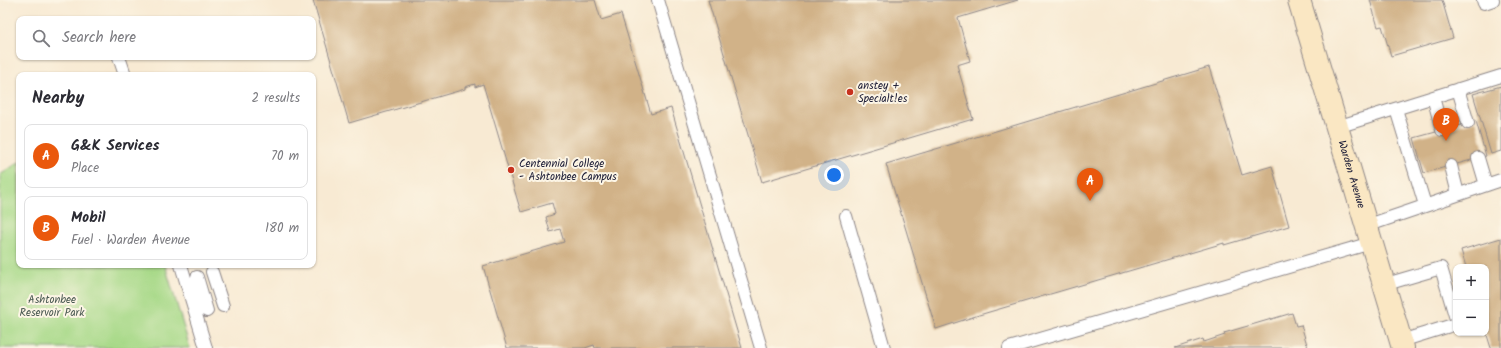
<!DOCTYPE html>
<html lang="en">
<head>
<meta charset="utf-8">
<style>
  :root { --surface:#fff; --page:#f2f2f3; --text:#2b2b33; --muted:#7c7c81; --line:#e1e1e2; --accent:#ea580c }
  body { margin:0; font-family:Kalam,sans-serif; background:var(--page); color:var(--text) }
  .controls { position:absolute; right:12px; bottom:12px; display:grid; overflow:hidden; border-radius:8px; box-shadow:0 1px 3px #0004 }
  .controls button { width:36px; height:36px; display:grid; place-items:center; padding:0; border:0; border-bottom:1px solid var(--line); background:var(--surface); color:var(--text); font:20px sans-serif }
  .you { position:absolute; left:834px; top:175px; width:14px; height:14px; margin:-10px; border:3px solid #fff; border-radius:50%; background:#1a73e8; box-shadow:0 0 0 6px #1a73e833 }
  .badge { display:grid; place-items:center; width:26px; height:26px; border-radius:50%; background:var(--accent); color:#fff; font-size:13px; font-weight:700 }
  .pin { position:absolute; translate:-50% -33px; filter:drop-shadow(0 1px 2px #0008) }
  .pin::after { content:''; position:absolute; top:21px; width:14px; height:12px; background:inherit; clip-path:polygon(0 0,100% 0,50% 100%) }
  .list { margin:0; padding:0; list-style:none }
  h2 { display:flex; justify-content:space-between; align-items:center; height:52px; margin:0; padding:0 16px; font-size:17px }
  h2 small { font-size:13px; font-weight:400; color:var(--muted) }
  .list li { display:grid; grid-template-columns:26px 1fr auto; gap:12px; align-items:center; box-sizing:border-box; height:64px; margin:0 8px 8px; padding:0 8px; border:1px solid var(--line); border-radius:8px }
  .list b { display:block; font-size:15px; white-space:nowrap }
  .list p { margin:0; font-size:13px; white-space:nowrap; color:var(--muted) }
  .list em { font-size:13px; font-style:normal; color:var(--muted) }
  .icon { flex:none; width:22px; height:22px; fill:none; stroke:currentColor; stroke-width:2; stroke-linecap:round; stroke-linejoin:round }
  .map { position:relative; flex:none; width:1501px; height:348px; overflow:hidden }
  .search { position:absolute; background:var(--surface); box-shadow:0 1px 3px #0004; left:16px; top:16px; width:300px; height:44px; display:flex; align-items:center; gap:10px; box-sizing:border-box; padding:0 14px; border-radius:8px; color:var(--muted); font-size:15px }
  .panel { position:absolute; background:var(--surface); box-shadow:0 1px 3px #0004; left:16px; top:72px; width:300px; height:196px; border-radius:8px }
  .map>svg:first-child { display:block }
  .green { fill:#a7d988; stroke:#647e62 }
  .building { fill:#d1b288 }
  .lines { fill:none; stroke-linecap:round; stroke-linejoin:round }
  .service-casing { stroke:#8d8687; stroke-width:14 }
  .secondary-casing { stroke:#8d8687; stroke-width:24 }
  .service { stroke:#fff; stroke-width:12 }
  .secondary { stroke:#fae7c3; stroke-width:22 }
  .poi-dot { fill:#c8321e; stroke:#fcf5e5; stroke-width:1.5 }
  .labels { text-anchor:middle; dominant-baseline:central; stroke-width:4; stroke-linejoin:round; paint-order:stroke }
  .poi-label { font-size:11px; fill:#22223b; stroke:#fcf5e5; text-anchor:start }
  .street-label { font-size:11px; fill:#22223b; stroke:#fcf5e5 }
  .park-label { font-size:11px; fill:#4a5952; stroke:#fcf5e5 }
</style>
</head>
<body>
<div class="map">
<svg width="1501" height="348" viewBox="0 0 1501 348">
  <rect width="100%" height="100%" fill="#fcf5e5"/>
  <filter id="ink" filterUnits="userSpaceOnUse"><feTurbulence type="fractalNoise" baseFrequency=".025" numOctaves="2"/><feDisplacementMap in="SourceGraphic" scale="8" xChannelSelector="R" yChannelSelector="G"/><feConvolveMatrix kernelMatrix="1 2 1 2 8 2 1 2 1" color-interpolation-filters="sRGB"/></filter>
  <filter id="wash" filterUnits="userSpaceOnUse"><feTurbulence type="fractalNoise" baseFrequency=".012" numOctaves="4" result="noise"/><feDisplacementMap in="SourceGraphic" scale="16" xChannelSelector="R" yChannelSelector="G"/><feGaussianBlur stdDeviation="0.9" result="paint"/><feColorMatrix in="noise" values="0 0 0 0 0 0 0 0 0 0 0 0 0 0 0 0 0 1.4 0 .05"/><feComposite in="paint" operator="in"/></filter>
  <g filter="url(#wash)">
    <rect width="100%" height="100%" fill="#f8ead3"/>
    <path class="green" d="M 19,162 L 19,265 L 165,265 L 190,348 L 0,348 L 0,175 Z"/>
    <g id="blocks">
      <path class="building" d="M 313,0 L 595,0 L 601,20 L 621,14 L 651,114 L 671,108 L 742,348 L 595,348 L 594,345 L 585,348 L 507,348 L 483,266 L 564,242 L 560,229 L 550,232 L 546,217 L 555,214 L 552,203 L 521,212 L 483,84 L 475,87 L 475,84 L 465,87 L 465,89 L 349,123 Z
        M 708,0 L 1018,0 L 958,18 L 970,61 L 957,65 L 973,119 L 762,182 Z
        M 1370,0 L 1442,0 L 1453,38 L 1391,56 L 1382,26 L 1378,27 Z
        M 1209,67 L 1242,175 L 1272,166 L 1289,226 L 1224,245 L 1224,243 L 979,315 L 936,329 L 886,164 Z
        M 1501,86 L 1501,151 L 1491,154 L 1473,94 Z
        M 1476,121 L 1486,156 L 1424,173 L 1414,138 Z
        M 1501,238 L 1501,348 L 1491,348 L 1486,332 L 1486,267 L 1466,267 L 1461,250 Z
        M 1292,313 L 1296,326 L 1301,325 L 1308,348 L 1175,348 L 1203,339 L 1204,342 L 1225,335 L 1224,333 Z"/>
    </g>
  </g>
  <g filter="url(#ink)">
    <use href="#blocks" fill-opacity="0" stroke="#8d8687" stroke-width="1"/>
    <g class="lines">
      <g class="service-casing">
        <path id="service" d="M 658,0 L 761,348
          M 1483,0 L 1484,3 L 1493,0
          M 119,57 L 125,75
          M 1458,89 L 1468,123
          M 1433,97 L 1442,130
          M 1396,109 L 1425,205
          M 1337,127 L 1501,76
          M 1478,158 L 1486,185
          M 1451,166 L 1458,194
          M 846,216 L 884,348
          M 1366,226 L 1501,180
          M 181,265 L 206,348
          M 212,272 L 223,306
          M 197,277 L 207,311
          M 1383,285 L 1441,268 L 1456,319
          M 1401,341 L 1456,324
          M 1009,348 L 1371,243"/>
      </g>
      <g class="secondary-casing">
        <g id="secondary">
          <path id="s1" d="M 1299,0 L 1403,348"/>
        </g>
      </g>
      <use href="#service" class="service"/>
      <use href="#secondary" class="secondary"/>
    </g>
  </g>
  <g class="poi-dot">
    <circle cx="850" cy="92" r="4"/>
    <circle cx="511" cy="170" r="4"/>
  </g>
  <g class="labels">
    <g class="poi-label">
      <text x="858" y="86">anstey +<tspan x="858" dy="13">Specialt!es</tspan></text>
      <text x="519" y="164">Centennial College<tspan x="519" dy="13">- Ashtonbee Campus</tspan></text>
    </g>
    <g class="street-label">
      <text stroke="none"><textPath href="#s1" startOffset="182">Warden Avenue</textPath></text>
    </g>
    <g class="park-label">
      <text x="52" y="300">Ashtonbee<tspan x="52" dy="13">Reservoir Park</tspan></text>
    </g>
  </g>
</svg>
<div class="controls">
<button>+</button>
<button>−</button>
</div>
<div class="you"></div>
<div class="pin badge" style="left:1090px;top:201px">A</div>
<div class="pin badge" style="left:1446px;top:141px">B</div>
<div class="search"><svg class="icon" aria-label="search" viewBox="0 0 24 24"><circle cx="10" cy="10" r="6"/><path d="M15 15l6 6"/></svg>Search here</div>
<section class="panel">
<h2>Nearby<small>2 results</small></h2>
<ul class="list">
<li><span class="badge">A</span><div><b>G&amp;K Services</b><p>Place</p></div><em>70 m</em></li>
<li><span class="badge">B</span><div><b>Mobil</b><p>Fuel · Warden Avenue</p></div><em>180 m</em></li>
</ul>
</section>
</div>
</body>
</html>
